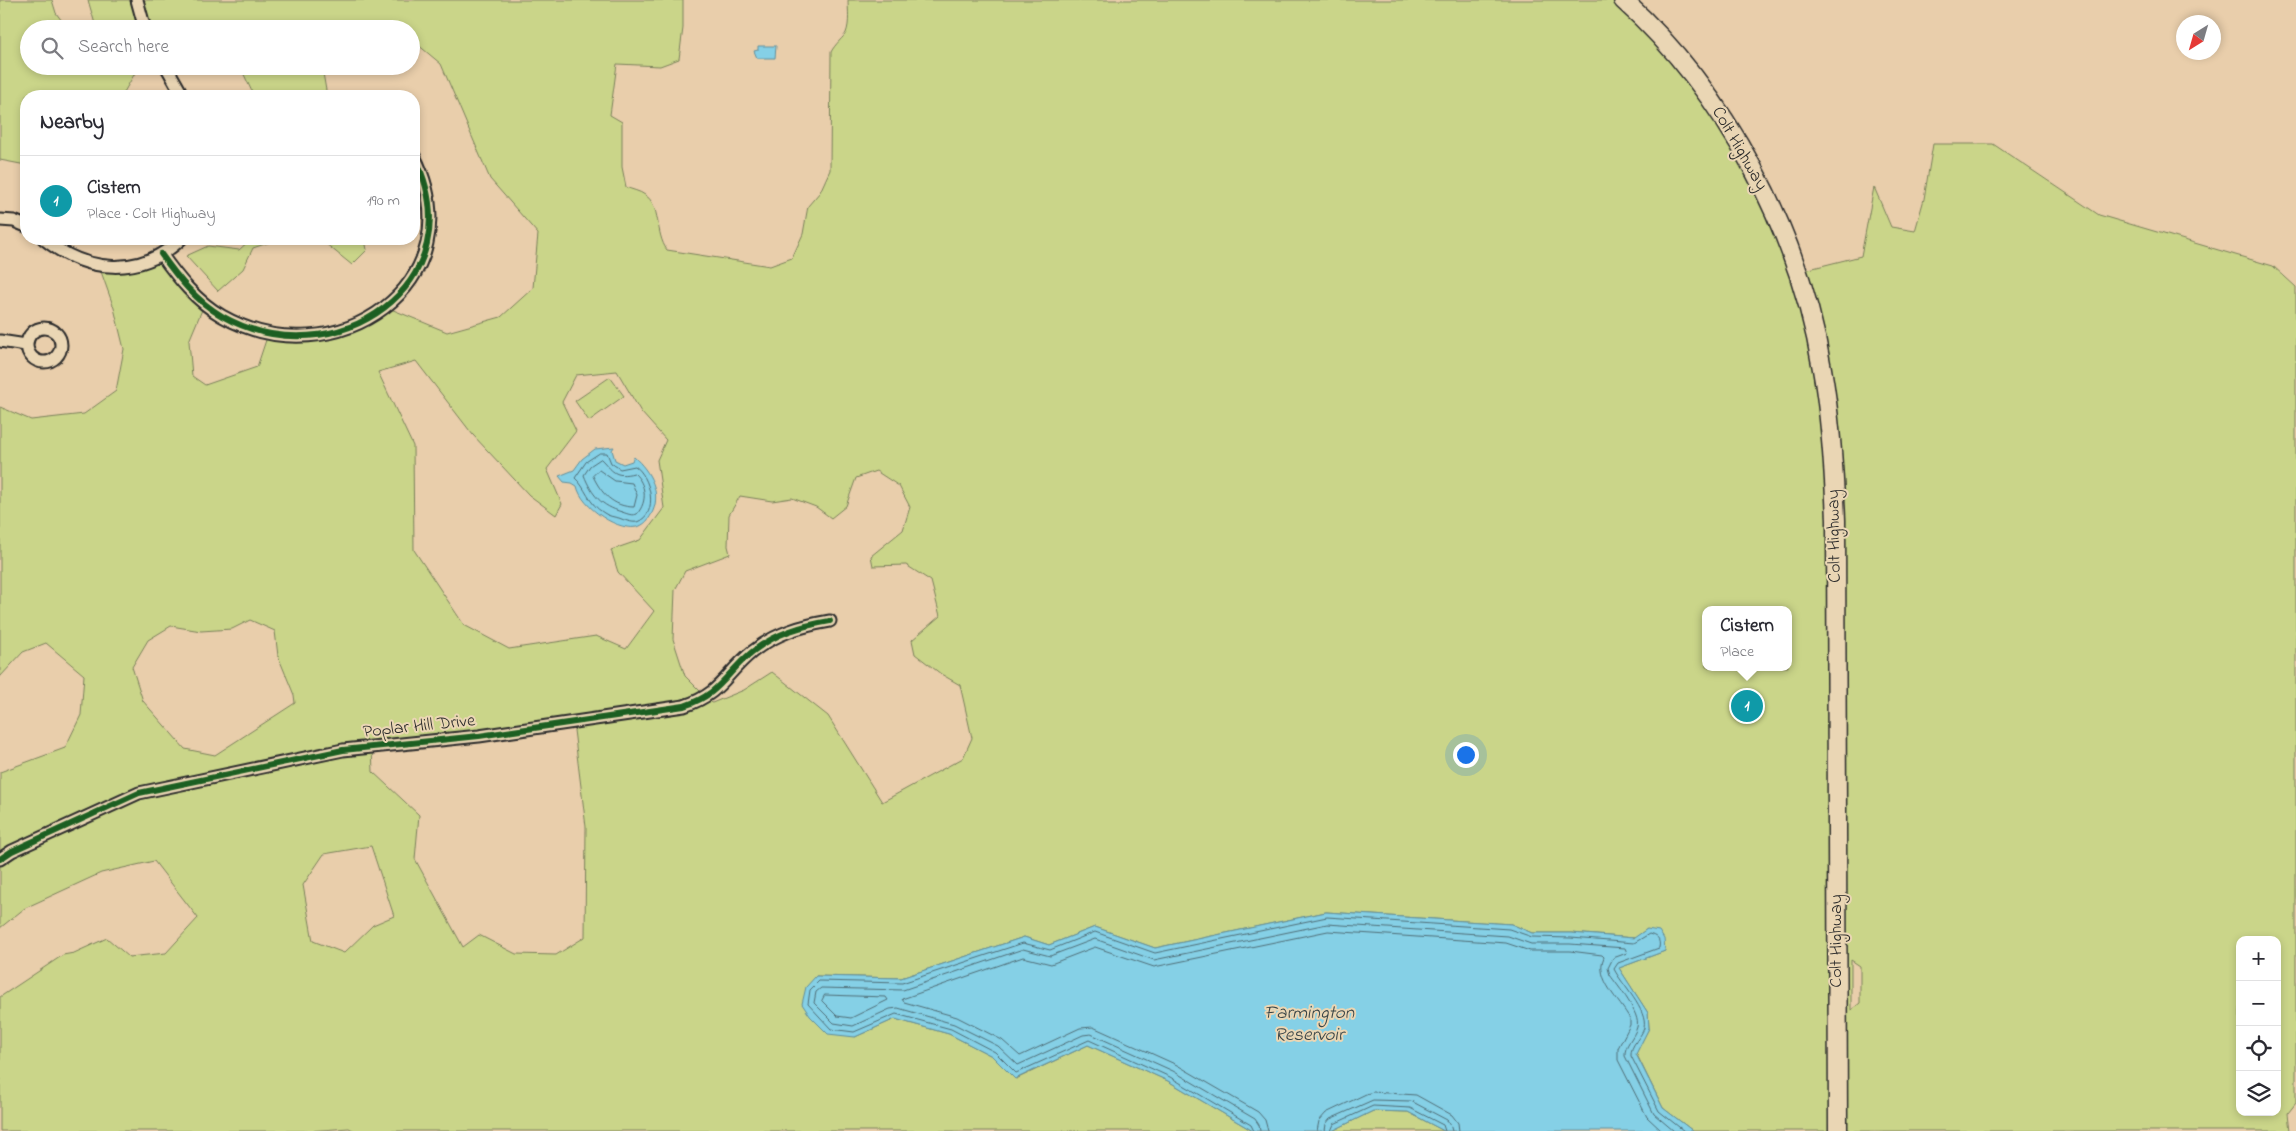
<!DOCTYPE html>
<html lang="en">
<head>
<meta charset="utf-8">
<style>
  :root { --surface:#fff; --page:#f7f7f7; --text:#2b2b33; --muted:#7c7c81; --line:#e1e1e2; --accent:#c8321e }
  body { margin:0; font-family:"Indie Flower",sans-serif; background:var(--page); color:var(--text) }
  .controls { position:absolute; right:15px; bottom:15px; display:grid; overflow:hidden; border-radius:10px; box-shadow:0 2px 8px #0003 }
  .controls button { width:45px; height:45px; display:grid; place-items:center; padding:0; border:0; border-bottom:1px solid var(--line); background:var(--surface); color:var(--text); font:25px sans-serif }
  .compass { position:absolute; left:2176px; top:15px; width:45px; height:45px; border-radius:50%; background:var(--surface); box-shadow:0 2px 8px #0003; rotate:217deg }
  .you { position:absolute; left:1465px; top:754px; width:18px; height:18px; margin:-12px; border:4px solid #fff; border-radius:50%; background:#1a73e8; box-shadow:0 0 0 8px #1a73e833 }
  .badge { display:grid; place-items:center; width:32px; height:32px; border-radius:50%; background:var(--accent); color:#fff; font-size:16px; font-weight:700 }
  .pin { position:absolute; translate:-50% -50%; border:2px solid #fff; box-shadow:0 1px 5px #0006 }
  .popup { position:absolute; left:1702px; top:606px; width:90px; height:65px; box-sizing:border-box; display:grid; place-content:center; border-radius:10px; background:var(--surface); filter:drop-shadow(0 1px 4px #0005); font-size:16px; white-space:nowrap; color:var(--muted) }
  .popup b { font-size:19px; color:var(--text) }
  .popup::after { content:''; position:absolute; left:50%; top:100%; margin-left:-10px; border:10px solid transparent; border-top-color:var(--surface) }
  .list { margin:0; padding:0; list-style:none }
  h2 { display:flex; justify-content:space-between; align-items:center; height:65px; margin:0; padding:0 20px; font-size:21px }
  h2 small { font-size:16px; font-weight:400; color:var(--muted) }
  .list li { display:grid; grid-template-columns:32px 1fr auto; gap:15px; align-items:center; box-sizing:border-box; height:90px; padding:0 20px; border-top:1px solid var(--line) }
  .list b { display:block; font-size:19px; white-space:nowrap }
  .list p { margin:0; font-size:16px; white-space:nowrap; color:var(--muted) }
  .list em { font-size:16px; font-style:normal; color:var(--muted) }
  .icon { flex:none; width:28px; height:28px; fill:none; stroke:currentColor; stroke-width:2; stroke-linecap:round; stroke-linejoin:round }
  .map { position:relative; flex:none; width:2296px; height:1131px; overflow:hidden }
  .search { position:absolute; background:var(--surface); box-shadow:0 2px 8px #0003; left:20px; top:20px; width:400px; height:55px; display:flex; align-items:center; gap:12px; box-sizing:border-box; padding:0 18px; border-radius:28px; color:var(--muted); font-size:19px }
  .panel { position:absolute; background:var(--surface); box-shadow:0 2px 8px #0003; left:20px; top:90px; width:400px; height:155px; border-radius:20px }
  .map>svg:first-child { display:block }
  .green { fill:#cad589; stroke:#7a805a; fill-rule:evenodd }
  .water { fill:#85d0e6; stroke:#618e9b }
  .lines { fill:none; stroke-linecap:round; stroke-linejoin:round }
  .shore { stroke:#4f6d76; stroke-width:1 }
  .minor-casing { stroke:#2b2b2b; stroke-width:15 }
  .highway-casing { stroke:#2b2b2b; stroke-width:21 }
  .minor { stroke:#ead6b4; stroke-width:11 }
  .highway { stroke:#ead6b4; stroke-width:18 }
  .cycleway-casing { stroke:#ead6b4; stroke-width:9 }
  .cycleway { stroke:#1b5e20; stroke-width:6 }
  .labels { text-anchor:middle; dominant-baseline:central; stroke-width:4; stroke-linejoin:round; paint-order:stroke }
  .street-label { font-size:18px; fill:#2b2b2b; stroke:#ead6b4 }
  .water-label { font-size:19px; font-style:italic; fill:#384447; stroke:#ead6b4 }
</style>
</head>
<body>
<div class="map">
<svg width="2296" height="1131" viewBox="0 0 2296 1131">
  <rect width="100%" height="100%" fill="#e9ceab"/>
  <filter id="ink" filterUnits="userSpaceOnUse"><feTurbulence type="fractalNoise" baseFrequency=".02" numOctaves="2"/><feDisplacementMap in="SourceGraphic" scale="10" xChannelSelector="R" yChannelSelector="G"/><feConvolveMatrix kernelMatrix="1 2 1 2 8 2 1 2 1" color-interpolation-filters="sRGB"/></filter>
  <g filter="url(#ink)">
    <path class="green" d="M 0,0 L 52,0 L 56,13 L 68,29 L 29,29 L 29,66 L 139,66 L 123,94 L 123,96 L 26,96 L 26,165 L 0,160 Z
      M 88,0 L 683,0 L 683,28 L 679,59 L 660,66 L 617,64 L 610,115 L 622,122 L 622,167 L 626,187 C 632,190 640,191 645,195 C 661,205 655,234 667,250 L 770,266 L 792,258 L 803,234 L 808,206 L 820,192 L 830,170 L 831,52 C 835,44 844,37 846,33 C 850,23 848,10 848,0 L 1623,0 L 1719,112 L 1797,272 L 1861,256 L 1874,187 L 1891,227 L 1915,231 L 1924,199 L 1933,144 L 1993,144 L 2099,215 L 2273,266 L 2296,287 L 2296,1103 L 2288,1113 L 2290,1131 L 1693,1131 L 1663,1108 L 1636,1053 L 1649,1028 L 1648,1013 L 1619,968 L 1665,951 L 1647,929 L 1635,938 L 1571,933 L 1532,933 L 1511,924 L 1326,912 L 1155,948 L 1095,927 L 1049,945 L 1024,937 L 901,978 L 816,976 L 855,1037 L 895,1019 L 949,1034 L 992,1056 L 1016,1079 L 1088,1045 L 1168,1081 L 1253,1131 L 355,1131 L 349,1128 L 308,1131 L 0,1131 L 0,997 L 63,955 L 74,953 L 107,938 L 129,957 L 166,953 L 198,918 L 154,861 L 101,873 L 25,908 L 0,928 L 0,772 L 65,748 L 81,715 L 84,675 L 46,643 L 23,652 L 0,677 L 0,407 L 31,420 L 84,414 L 116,391 L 124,349 L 114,308 L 99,266 L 161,254 L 204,305 L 189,341 L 192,376 L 205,385 L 257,367 L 268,334 L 311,336 L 386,307 L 447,332 L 501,317 L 533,288 L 538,234 L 490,179 L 441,64 L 411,39 L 411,29 L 83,29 L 95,24 ZM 416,361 L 473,435 L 529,495 L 556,515 L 562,504 L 547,469 L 576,431 L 562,402 L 576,375 L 617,371 L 641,412 L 666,440 L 657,460 L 664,508 L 640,540 L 611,550 L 618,572 L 654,611 L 626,649 L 596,636 L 509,649 L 464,625 L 414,550 L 413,446 L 378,372 ZM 876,471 L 899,486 L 910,507 L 903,530 L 871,556 L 873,566 L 906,565 L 931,581 L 940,616 L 912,640 L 915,654 L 941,674 L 960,685 L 972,738 L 963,758 L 882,802 L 828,716 L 772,672 L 744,690 L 712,703 L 685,676 L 673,639 L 675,590 L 685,571 L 730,554 L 728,546 L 729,515 L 740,496 L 772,501 L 792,498 L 816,507 L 831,518 L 846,506 L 856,478 ZM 1706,610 L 1788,610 L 1788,667 L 1706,667 ZM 250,620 L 275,631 L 278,656 L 294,695 L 295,703 L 215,755 L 185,749 L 143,701 L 132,667 L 148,640 L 171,626 L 201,631 L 232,629 ZM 573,722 L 586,827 L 585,937 L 556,955 L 516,954 L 479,935 L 463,947 L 415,859 L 419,815 L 373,772 L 372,747 ZM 371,846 L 394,916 L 373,925 L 344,953 L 313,941 L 303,885 L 324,854 ZM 2240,940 L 2277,940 L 2277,1112 L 2240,1112 ZM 1851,960 L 1860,966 L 1860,1003 L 1851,1010 Z
      M 240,66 L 328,66 L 323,73 L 327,96 L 254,96 Z
      M 251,239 L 279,239 L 253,248 L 243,269 L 218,291 L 186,256 L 208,246 L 239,250 Z
      M 320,239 L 365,239 L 367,250 L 352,265 Z
      M 610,377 L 624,396 L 589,421 L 575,401 Z
      M 1373,1111 L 1408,1112 L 1444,1131 L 1332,1131 Z"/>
    <path class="water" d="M 758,46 L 776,46 L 775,58 L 757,58 L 754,51 L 758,50 Z
      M 614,447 L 612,450 L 615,460 L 623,464 L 632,461 L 634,457 C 650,471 663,494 651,515 C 648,520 646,523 640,526 C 620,534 581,507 577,486 L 572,483 L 564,482 L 559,476 L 574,470 L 582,459 L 595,449 Z
      M 1326,912 L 1511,924 L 1532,933 L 1571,933 L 1634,938 L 1647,929 L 1659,931 L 1664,939 L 1665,951 L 1619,968 L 1648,1013 L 1649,1028 L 1636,1054 L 1663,1108 L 1693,1131 L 1444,1131 L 1408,1112 L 1373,1111 L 1332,1131 L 1253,1131 L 1168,1081 L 1088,1045 L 1015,1079 L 992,1056 L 949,1034 L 895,1019 L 855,1037 L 828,1034 L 810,1016 L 802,1004 L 806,987 L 816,976 L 901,978 L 1024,937 L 1049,945 L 1095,927 L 1155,948 Z"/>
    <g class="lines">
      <path class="shore" d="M 600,453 L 607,453 L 611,463 L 620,469 L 635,466 C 650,476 660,514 637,522 C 632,523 624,520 619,518 C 614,517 608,516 604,513 C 588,504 586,487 575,478 L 586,462 Z
        M 601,459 C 613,471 614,478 634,473 C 646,484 648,501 637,514 C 632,516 628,514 622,512 C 601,506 592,495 584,475 L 590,466 Z
        M 599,470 L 615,481 L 632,483 L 637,495 L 634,507 C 613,507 601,493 593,476 Z
        M 825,995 L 886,997 L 888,1000 L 851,1018 L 837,1016 L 822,1001 Z
        M 1254,1131 L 1251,1125 L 1170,1077 L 1089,1040 L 1016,1073 L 995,1052 L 951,1029 L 896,1014 L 854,1032 L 831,1029 L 808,1004 L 810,990 L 819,981 L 902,983 L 1023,943 L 1050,950 L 1095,932 L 1155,953 L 1327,917 L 1509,929 L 1532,937 L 1571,938 L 1634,943 L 1649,934 C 1656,936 1661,939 1659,948 L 1618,963 L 1614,969 C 1622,985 1648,1010 1644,1028 C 1641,1038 1630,1045 1631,1056 L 1659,1111 L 1684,1131
        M 1260,1131 L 1259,1125 L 1255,1119 L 1173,1071 L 1091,1034 L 1083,1035 L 1018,1065 L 998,1046 L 954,1024 L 898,1008 L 890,1009 L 853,1026 L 834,1023 L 814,1003 L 816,992 L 821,988 L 903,990 L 1023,949 L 1050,956 L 1095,939 L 1154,960 L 1327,924 L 1508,936 L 1531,944 L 1570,944 L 1625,948 L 1627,953 L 1613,958 L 1608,968 L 1610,975 C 1618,986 1641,1014 1637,1027 C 1634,1038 1624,1045 1625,1056 L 1654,1114 L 1674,1131
        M 1268,1131 L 1265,1120 L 1258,1112 L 1177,1065 L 1093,1027 L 1080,1028 L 1020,1056 L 1002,1040 L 957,1017 L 904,1002 L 902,999 L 1023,957 L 1051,964 L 1095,947 L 1154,967 L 1328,931 L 1506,943 L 1530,951 L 1570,951 L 1602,955 L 1604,957 C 1594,979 1620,1000 1630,1019 L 1630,1025 L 1618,1048 L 1618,1060 L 1647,1117 L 1662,1131
        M 1317,1131 L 1319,1121 L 1326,1113 L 1366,1094 L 1373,1092 L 1416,1095 L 1452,1115 L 1458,1123 L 1459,1131
        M 1325,1131 L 1326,1124 L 1330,1119 L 1373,1100 L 1411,1101 L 1447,1120 L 1450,1124 L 1452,1131
        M 1331,1131 L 1334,1124 L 1373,1106 L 1410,1108 L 1443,1125 L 1445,1131"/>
      <g class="minor-casing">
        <path id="minor" d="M 137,0 L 145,29
          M 166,66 L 183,96
          M 0,220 L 14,221 L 26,226
          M 44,239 C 86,273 140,278 181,239
          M 161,254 C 178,278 196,301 222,316 C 335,380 478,283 414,156
          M27 345a17 17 0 1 1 34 0a17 17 0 1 1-34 0Z
          M 0,341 L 26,345
          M 0,859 L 12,851 L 139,793 L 343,750 L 479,736 L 684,706 C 721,694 725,674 752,652 C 776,633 801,626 830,621"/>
      </g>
      <g class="highway-casing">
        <path id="highway" d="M 1623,0 C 1726,92 1800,234 1822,369 C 1831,419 1834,470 1836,520 L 1838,1131"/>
      </g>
      <use href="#minor" class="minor"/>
      <use href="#highway" class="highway"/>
      <g class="cycleway-casing">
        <path id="cycleway" d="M 161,254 C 178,278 196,301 222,316 C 335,380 478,283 414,156
          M 0,859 L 12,851 L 139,793 L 343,750 L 479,736 L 684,706 C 721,694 725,674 752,652 C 776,633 801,626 830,621"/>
      </g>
      <use href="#cycleway" class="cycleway"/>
    </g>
  </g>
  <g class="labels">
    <g class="street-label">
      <text transform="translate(1739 149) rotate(60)">Colt Highway</text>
      <text transform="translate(1835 536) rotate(-91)">Colt Highway</text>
      <text transform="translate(419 727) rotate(-6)">Poplar Hill Drive</text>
      <text transform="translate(1837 941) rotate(-90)">Colt Highway</text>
    </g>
    <g class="water-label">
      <text x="1309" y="1013">Farmington<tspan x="1309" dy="22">Reservoir</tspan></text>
    </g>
  </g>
</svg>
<div class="controls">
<button>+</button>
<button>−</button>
<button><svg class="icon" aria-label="locate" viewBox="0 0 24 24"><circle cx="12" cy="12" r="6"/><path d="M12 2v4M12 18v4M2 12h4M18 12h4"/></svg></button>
<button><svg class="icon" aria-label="layers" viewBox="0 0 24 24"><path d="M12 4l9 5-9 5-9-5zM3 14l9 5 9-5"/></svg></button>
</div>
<svg class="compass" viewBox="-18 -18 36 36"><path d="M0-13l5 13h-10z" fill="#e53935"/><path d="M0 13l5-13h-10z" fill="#7c7c81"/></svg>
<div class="you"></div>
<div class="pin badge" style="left:1747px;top:706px;background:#0f9aa8">1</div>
<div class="popup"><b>Cistern</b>Place</div>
<div class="search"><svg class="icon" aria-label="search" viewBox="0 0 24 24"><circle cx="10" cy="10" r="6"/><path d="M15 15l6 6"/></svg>Search here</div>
<section class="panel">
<h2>Nearby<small></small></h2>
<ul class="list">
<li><span class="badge" style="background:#0f9aa8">1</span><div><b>Cistern</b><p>Place · Colt Highway</p></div><em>190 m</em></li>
</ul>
</section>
</div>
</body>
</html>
